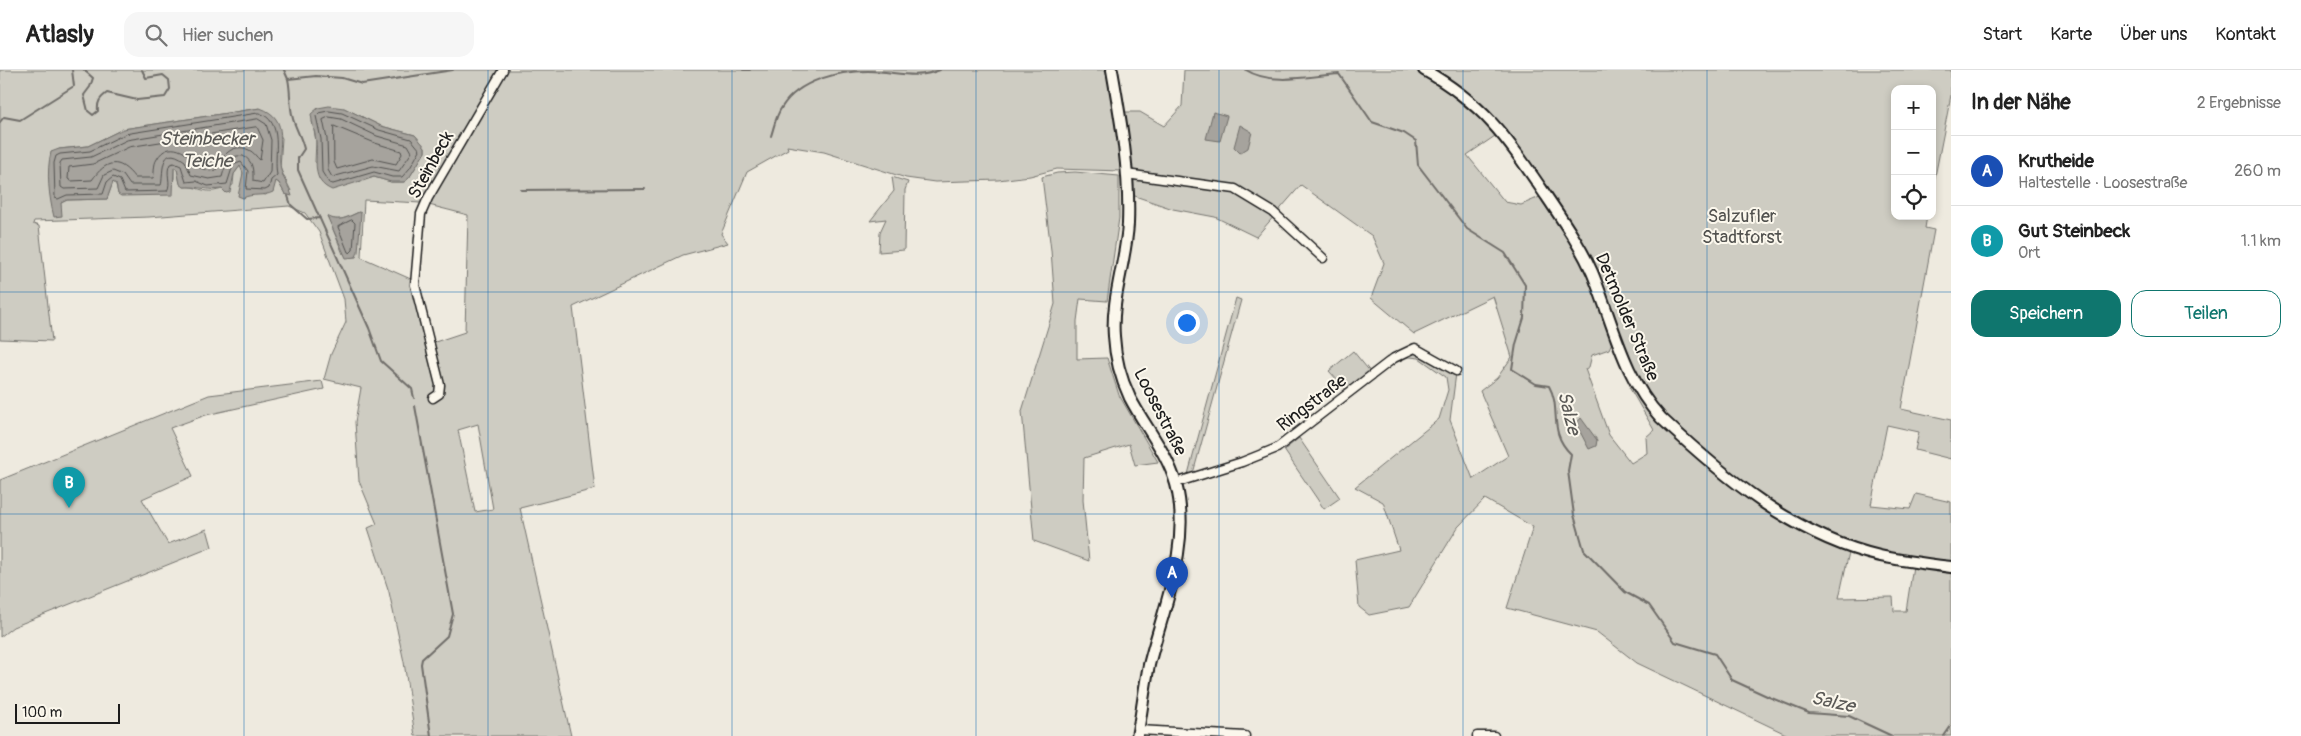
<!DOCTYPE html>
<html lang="de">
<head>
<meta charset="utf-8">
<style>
  :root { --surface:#fff; --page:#f6f6f6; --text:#222; --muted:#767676; --line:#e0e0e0; --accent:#0f766e }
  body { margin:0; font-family:Pangolin,sans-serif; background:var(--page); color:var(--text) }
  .controls { position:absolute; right:15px; top:15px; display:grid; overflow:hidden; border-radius:10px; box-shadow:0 2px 8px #0003 }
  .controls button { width:45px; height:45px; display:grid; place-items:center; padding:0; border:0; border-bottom:1px solid var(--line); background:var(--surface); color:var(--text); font:25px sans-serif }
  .scale { position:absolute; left:15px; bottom:12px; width:105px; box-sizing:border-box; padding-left:5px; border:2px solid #1c1c1c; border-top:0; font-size:14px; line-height:18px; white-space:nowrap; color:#1c1c1c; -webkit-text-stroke:4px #fbf7ec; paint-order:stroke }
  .you { position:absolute; left:1186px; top:252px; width:18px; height:18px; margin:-12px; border:4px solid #fff; border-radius:50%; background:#1a73e8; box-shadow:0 0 0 8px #1a73e833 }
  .badge { display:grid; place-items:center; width:32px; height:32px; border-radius:50%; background:var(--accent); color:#fff; font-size:16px; font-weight:700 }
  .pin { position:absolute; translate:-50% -41px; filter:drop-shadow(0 1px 2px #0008) }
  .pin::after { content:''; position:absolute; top:26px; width:18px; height:15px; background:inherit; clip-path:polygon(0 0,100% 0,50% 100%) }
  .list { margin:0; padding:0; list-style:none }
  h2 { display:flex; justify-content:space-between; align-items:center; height:65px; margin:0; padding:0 20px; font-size:21px }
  h2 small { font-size:16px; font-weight:400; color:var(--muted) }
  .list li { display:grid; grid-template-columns:32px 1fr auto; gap:15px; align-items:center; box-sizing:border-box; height:70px; padding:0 20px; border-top:1px solid var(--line) }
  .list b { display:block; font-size:19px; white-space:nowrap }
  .list p { margin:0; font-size:16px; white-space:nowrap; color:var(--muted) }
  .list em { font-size:16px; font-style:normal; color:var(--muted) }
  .actions { display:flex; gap:10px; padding:15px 20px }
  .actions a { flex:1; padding:11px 0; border:1px solid var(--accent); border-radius:15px; text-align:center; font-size:18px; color:var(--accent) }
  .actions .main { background:var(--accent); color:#fff }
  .icon { flex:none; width:28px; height:28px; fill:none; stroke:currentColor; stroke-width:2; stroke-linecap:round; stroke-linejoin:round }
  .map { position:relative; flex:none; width:1951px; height:666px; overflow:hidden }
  header { display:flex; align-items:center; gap:30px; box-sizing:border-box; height:70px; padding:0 25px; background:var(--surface); border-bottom:1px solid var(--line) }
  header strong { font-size:24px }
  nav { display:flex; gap:28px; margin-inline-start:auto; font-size:18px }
  .search { width:350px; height:45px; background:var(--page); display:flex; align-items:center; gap:12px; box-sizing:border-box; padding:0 18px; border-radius:15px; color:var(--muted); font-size:19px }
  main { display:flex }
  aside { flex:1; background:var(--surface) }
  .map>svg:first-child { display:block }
  .green { fill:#ceccc2; stroke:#75746f; fill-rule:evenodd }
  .water { fill:#a6a39d; stroke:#6f6d69 }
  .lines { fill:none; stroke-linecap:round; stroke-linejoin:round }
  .shore { stroke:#535250; stroke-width:1 }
  .stream { stroke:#6f6d69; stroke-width:2 }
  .street-casing { stroke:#1c1c1c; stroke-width:11 }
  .secondary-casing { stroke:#1c1c1c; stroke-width:14 }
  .street { stroke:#fbf7ec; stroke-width:8 }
  .secondary { stroke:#fbf7ec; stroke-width:10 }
  .grid { fill:none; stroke:#1f6fb2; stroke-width:1; stroke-opacity:0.55 }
  .labels { text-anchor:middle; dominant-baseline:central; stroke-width:4; stroke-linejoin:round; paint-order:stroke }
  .street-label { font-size:18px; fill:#1c1c1c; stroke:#fbf7ec }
  .park-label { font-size:18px; fill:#51514e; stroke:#fbf7ec }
  .water-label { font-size:19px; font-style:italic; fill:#5a5956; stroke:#fbf7ec }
</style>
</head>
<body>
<header>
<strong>Atlasly</strong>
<div class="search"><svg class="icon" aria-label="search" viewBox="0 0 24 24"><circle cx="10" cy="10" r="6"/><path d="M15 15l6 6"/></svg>Hier suchen</div>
<nav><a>Start</a><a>Karte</a><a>Über uns</a><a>Kontakt</a></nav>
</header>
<main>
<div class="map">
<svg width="1951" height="666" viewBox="0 0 1951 666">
  <rect width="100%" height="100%" fill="#eeeadf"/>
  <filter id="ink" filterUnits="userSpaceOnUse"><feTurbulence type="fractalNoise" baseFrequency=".02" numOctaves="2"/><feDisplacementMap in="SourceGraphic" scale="10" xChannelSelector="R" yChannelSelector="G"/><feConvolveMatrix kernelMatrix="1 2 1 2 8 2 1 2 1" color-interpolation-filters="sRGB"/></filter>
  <g filter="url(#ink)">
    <path class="green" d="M 0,0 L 1109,0 L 1122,101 L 1057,99 L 1030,106 L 998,110 L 935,112 L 906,108 L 824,82 L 787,76 L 788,79 L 747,102 L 721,164 L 728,173 L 683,185 L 573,237 L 595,419 L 520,438 L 571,666 L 415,666 L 404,592 L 389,522 L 368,458 L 377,454 L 359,411 L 355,352 L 361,318 L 324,309 L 331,284 L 346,252 L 344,229 L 319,162 L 305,143 L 289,136 L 149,147 L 34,151 L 33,154 L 39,156 L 52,271 L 0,269 ZM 260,38 L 282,68 L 280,98 L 291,121 L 285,124 L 279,113 L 276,111 L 266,125 L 252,123 L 243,128 L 243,102 L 240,96 L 234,104 L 233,115 C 225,118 216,122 208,121 C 199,120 195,116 184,117 L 180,113 L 177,99 L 174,97 L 174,109 L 118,124 L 116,114 L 113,112 L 107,129 L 67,130 L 61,133 L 59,79 L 88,76 L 123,59 ZM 344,38 L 381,56 L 415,65 L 425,77 L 425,82 L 409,108 L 404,112 L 391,112 L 374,107 L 357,113 L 315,92 L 316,70 L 312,51 ZM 364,130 L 421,133 L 468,145 L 465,262 L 432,273 L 413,210 L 361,187 ZM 359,142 L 343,184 L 328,147 C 339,153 349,146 359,142 ZM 478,354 L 493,439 L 475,442 L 458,360 Z
      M 1184,0 L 1417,0 L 1433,10 L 1498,64 L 1467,85 L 1505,132 L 1521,135 L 1542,126 L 1586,199 L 1613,270 L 1609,279 L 1592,285 L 1589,297 L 1585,299 L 1609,365 L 1631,393 L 1647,383 L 1646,367 L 1654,360 L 1629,317 L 1633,316 L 1662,344 L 1637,309 L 1596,205 L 1505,61 L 1431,0 L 1951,0 L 1951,25 L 1932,122 L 1932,19 L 1895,19 L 1895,146 L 1927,146 L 1925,158 L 1934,160 L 1901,339 L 1951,350 L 1951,389 L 1915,380 L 1919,362 L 1887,355 L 1871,435 L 1910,439 L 1916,424 L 1951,432 L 1951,666 L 1790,666 L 1637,593 L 1597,562 L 1507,538 L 1533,457 L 1485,429 L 1458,457 L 1409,537 L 1369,545 L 1359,537 L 1355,490 L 1399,480 L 1383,432 L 1355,417 L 1439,349 L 1448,320 L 1446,307 L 1419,288 L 1401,286 L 1414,282 L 1456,303 L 1450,350 L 1473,409 L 1508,386 L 1480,321 L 1497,308 L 1512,287 L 1493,226 L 1414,264 L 1371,228 L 1384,193 L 1372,166 L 1301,115 L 1256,167 L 1215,147 L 1173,139 L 1132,125 L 1124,42 L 1140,42 L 1164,56 L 1182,36 ZM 1849,482 L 1913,496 L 1906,541 L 1894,541 L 1893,527 L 1839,528 Z
      M 1075,102 L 1119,106 L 1119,148 L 1107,231 L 1080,229 L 1077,251 L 1077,289 L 1107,288 L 1119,325 L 1158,392 L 1135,395 L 1129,374 L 1084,388 L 1083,430 L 1089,491 L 1034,471 L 1022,341 L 1055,234 L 1051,180 L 1042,107 L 1057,103 Z
      M 892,107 L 908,112 L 905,120 L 904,180 L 879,182 L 880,162 L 886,149 L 870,151 L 894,121 Z
      M 1236,228 L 1241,230 L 1192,407 L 1187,408 Z
      M 1353,281 L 1372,304 L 1349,323 L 1329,301 Z
      M 322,311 L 324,319 L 206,345 L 170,358 L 193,406 L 142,429 L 168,474 L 207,459 L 212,477 L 13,557 L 0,567 L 0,410 L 209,325 Z
      M 1299,368 L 1340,428 L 1324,439 L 1284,380 Z"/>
    <path class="water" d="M 329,36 L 344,38 L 381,56 L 415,65 L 425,77 L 425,82 L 409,108 L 404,112 L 391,112 L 374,107 L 332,120 C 310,111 318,90 316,71 C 315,62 312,54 311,44 L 318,38 Z
      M 260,38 C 292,49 276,77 281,100 C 283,110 290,117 292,126 L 285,124 L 279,113 L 276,111 L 273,122 C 263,127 253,123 243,128 L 238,126 L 243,103 L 240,96 L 234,104 L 230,122 L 226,123 L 222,119 C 208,121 198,116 184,117 L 180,114 L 177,99 L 174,97 L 173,125 L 121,126 L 118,124 L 116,114 L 113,112 L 107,129 L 67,130 L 61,133 L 62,146 L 54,147 C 49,127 46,102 51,82 L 59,79 L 88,76 L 123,59 Z
      M 1213,42 L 1227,46 L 1220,71 L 1206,69 Z
      M 1240,55 L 1252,62 L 1248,78 L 1240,83 L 1234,77 Z
      M 359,142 L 361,143 L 358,182 L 356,187 L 346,188 L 327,146 C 339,153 348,147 359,142 Z
      M 1581,348 L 1597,370 L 1596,376 L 1589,379 L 1576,354 Z"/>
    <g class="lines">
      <path class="shore" d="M 329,41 L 342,43 L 379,60 L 411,69 L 420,80 L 410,98 L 402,107 L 392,107 L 374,102 L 333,114 L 329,113 L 322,102 L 321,69 L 316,46 L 319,43 Z
        M 259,43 C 285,51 273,85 277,105 L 271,110 L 269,118 L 265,120 L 246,119 L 248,101 L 241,92 L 233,95 L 227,114 L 208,116 L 196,111 L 186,112 L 181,96 L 174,93 L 170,94 C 165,103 172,113 167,121 L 125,122 L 120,110 L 113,107 L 107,112 L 103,124 L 67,125 L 58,129 L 55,128 L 54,93 L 56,86 L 60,84 L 90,81 L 125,64 Z
        M 329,47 L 341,49 L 377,66 L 408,75 L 412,82 L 399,101 L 373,96 L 332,107 L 328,100 L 327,69 L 323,50 Z
        M 258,49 L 266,54 L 271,70 L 270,102 L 263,113 L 253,111 C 253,101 254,91 243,86 C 229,84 225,96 222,107 L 209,109 L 191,105 L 185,91 C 158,71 164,108 161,115 L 130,115 L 123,105 L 113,101 L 104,105 L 98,118 L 64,119 L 61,117 L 60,93 L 62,90 L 91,87 L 127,70 Z
        M 334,56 L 375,73 L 401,81 L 402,84 L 396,94 L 373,89 L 337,99 L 334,92 Z
        M 257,57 L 263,70 L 260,90 C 256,87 254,82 249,80 C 232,72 221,87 216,100 L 210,101 L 197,97 C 190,82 168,69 157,89 C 153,95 155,102 153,108 L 135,108 C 119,87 106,90 92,110 L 71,111 L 68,109 L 69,97 L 93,94 L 129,77 Z
        M 352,150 L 355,153 L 353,180 L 350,183 L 348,182 L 338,157 Z"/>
      <path class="stream" d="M 84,0 L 93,8 L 90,17 L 84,25 L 88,41 L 93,45 L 98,41 C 97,32 100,28 107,23 L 137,30 L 165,27 L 170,19 L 169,10 L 163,5 L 146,8 L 142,0
        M 284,0 L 288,9 L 316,6 L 342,8 L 362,14 L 453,0
        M 743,0 L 750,0
        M 1246,0 C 1272,16 1310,6 1339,4 L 1372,52 L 1404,63 L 1416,71 L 1418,95 L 1467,159 L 1505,183 L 1525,215 L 1524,248 L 1516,274 L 1512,299 L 1536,314 L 1549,316 C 1562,339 1547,361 1571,384 L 1568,401 L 1574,445 L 1584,480 L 1625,522 L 1649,535 L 1675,572 L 1715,584 L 1732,610 L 1769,627 L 1809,643 L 1849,646 L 1892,666
        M 288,9 C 291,22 289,35 293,49 C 296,59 302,69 304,79 L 298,88 L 298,100 L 369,258 L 381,291 L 412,319 L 414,328
        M 0,52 L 4,47 L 20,50 L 74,16 L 72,0
        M 771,66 C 774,57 776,45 782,37 C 799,10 838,1 868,1 C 895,1 914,10 940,0
        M 521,120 L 645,119
        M 288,126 L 291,135 L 307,149 L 320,148
        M 415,336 L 453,544 L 447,566 L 422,589 L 421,594 L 431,666
        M 1944,666 L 1951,656"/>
      <g class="street-casing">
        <path id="street" d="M 1126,104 L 1235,119 L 1273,142 L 1323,188
          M 433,328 L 439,324 L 440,315 L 415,215 L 421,144 L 428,128 L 503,0
          M 1175,413 L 1242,392 L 1277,378 L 1394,288 L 1415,278 L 1456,301
          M 1139,660 L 1245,666
          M 1477,666 L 1494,666"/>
      </g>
      <g class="secondary-casing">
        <path id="secondary" d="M 1112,0 C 1121,51 1130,102 1128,154 C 1126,191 1111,229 1114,266 C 1115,286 1121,309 1130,328 C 1145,357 1167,382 1176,414 C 1192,474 1163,538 1149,595 C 1144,618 1142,643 1137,666
          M 1424,0 C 1486,35 1508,70 1547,127 C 1563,151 1580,175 1592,202 C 1613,252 1623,307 1661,348 C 1724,407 1794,466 1880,486 C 1903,491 1927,494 1951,497"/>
      </g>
      <use href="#street" class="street"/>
      <use href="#secondary" class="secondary"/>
    </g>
  </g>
  <path class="grid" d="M 244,0 L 244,666M 488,0 L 488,666M 732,0 L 732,666M 976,0 L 976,666M 1219,0 L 1219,666M 1463,0 L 1463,666M 1707,0 L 1707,666M 0,222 L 1951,222M 0,444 L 1951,444"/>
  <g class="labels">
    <g class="street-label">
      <text transform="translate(431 95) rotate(-61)">Steinbeck</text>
      <text transform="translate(1627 247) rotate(67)">Detmolder Straße</text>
      <text transform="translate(1312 333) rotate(-37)">Ringstraße</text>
      <text transform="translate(1160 342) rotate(63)">Loosestraße</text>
    </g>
    <g class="park-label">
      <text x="1742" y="146">Salzufler<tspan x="1742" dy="21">Stadtforst</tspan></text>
    </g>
    <g class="water-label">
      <text x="207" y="69">Steinbecker<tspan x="207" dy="22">Teiche</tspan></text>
      <text transform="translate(1569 343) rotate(76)">Salze</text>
      <text transform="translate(1833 632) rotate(12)">Salze</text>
    </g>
  </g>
</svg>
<div class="controls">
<button>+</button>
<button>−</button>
<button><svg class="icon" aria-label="locate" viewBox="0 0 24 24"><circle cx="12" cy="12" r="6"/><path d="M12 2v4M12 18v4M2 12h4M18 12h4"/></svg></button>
</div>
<div class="scale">100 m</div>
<div class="you"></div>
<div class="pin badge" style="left:1172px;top:528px;background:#1a4fb4">A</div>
<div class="pin badge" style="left:69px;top:438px;background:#0f9aa8">B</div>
</div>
<aside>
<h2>In der Nähe<small>2 Ergebnisse</small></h2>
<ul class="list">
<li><span class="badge" style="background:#1a4fb4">A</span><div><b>Krutheide</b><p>Haltestelle · Loosestraße</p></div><em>260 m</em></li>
<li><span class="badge" style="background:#0f9aa8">B</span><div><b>Gut Steinbeck</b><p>Ort</p></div><em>1.1 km</em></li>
</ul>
<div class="actions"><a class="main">Speichern</a><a>Teilen</a></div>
</aside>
</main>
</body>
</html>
